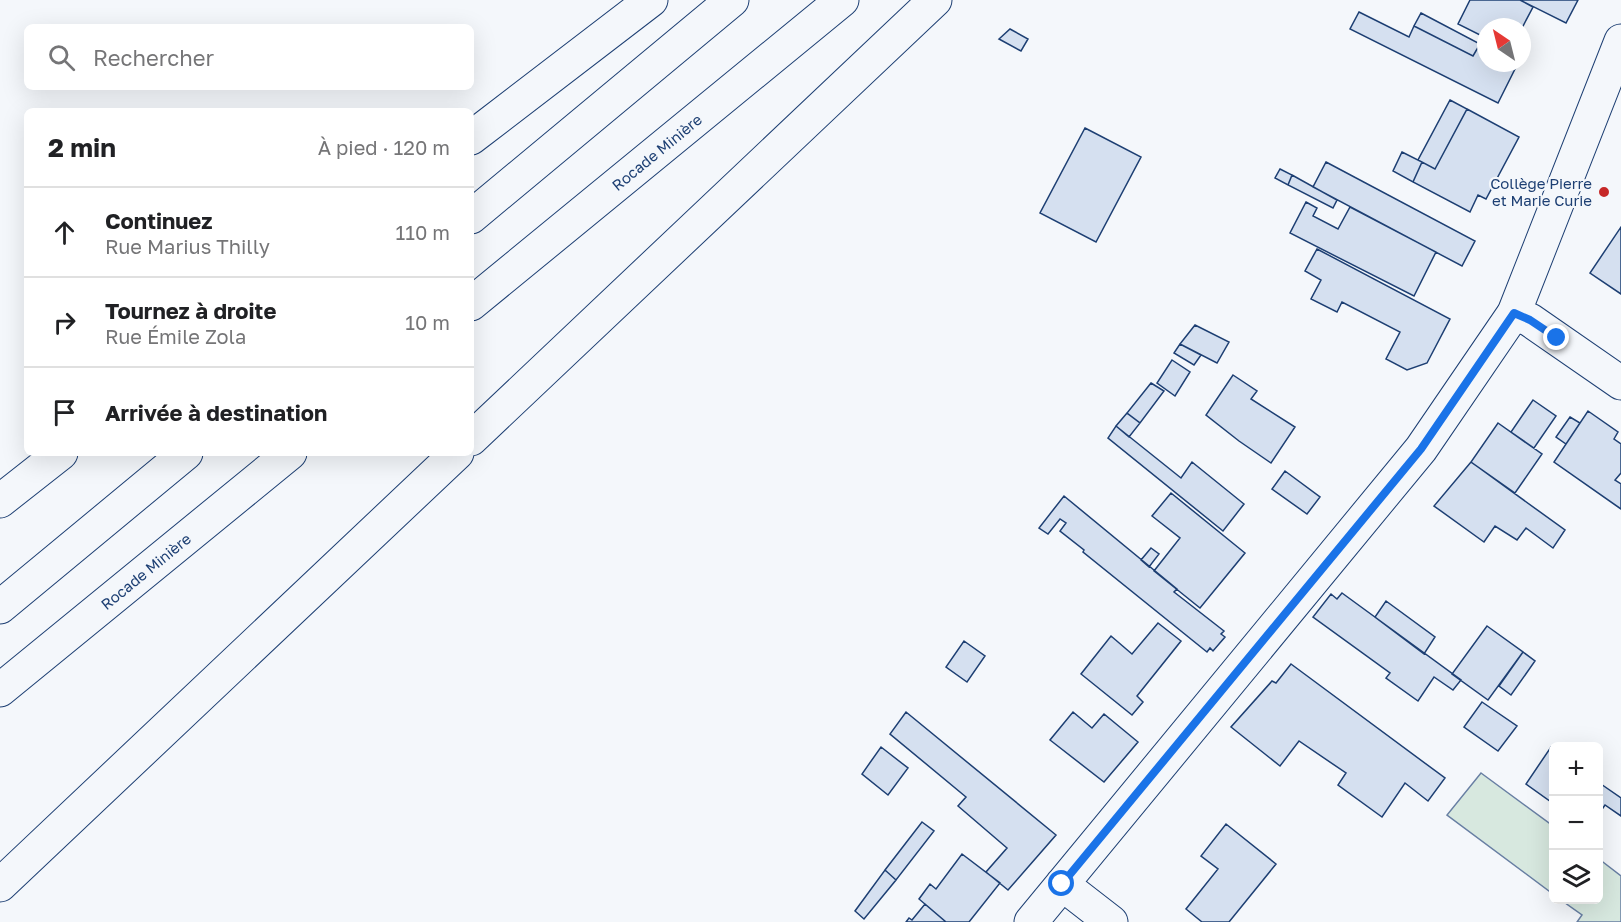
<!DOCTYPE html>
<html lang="fr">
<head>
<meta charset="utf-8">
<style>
  :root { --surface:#fff; --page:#f2f2f2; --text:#202124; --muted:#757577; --line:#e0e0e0 }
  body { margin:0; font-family:"Golos Text",sans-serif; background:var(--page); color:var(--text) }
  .controls { position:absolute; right:18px; bottom:18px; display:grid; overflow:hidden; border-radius:9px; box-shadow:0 6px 24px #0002 }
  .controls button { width:54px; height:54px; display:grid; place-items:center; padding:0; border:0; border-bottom:2px solid var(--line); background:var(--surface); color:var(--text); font:30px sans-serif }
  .compass { position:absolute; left:1477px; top:18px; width:54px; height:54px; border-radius:50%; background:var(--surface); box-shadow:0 6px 24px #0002; rotate:325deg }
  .stop { position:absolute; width:18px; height:18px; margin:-14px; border:4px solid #1a73e8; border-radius:50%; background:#fff }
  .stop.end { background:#1a73e8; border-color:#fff; box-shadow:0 2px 6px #0008 }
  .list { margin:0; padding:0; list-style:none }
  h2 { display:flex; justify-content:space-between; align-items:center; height:78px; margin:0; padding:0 24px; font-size:26px }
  h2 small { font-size:20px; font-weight:400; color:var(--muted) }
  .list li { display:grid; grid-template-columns:39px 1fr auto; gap:18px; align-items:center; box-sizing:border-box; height:90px; padding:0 24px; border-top:2px solid var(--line) }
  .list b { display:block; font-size:22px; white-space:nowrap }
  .list p { margin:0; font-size:20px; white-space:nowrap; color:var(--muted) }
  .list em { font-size:20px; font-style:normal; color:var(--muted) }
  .icon { flex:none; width:33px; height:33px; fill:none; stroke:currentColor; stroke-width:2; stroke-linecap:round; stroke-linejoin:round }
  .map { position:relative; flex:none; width:1621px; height:922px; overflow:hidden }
  .search { position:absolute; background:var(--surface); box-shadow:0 6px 24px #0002; left:24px; top:24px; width:450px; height:66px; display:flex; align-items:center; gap:15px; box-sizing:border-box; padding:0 21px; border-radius:9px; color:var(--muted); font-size:22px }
  .panel { position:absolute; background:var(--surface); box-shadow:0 6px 24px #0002; left:24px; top:108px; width:450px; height:348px; border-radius:9px }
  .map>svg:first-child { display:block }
  .green { fill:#d7e8df; stroke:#687fa3; stroke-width:1.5 }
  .building { fill:#d5e0f0; stroke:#1d3f73; stroke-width:1.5 }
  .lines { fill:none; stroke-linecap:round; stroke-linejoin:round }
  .street-casing { stroke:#1d3f73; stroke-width:35 }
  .secondary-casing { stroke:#1d3f73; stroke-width:35 }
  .highway-casing { stroke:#1d3f73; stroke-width:35 }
  .street { stroke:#f4f7fb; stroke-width:33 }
  .secondary { stroke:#f4f7fb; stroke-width:33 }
  .highway { stroke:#f4f7fb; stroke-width:33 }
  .route { stroke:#1a73e8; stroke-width:8 }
  .poi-dot { fill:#c62828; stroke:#f4f7fb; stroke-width:2 }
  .labels { text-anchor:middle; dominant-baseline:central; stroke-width:4.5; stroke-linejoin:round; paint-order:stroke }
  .street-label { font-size:15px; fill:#1d3f73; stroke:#f4f7fb }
  .poi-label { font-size:15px; fill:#1d3f73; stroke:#f4f7fb; text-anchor:end }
</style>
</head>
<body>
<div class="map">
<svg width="1621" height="922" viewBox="0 0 1621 922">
  <rect width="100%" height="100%" fill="#f4f7fb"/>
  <path class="green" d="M 1481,773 L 1553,826 L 1553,894 L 1447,815 Z
    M 1599,859 L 1621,876 L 1621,922 L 1577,922 L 1582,915 L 1561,900 L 1598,900 Z"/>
  <path class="building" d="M 1470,0 L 1520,0 L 1533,7 L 1522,28 L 1486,27 L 1486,38 L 1458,24 Z
    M 1520,0 L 1578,0 L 1566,23 Z
    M 1359,12 L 1409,37 L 1414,26 L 1473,56 L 1480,44 L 1486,47 L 1486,63 L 1518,63 L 1498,103 L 1350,29 Z
    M 1421,13 L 1480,44 L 1473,56 L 1414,26 Z
    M 1010,29 L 1028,39 L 1021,51 L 999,39 Z
    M 1450,100 L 1467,109 L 1435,169 L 1418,160 Z
    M 1467,109 L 1519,137 L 1486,199 L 1478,195 L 1470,212 L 1413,182 L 1422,162 L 1435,169 Z
    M 1085,128 L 1141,157 L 1096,242 L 1040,213 Z
    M 1402,152 L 1422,162 L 1413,182 L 1393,171 Z
    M 1326,162 L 1475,241 L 1462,266 L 1313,187 Z
    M 1280,169 L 1292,175 L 1288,185 L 1275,178 Z
    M 1292,175 L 1337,200 L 1333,208 L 1288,185 Z
    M 1306,202 L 1317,208 L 1313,216 L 1338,229 L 1350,207 L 1436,252 L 1414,296 L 1290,233 Z
    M 1621,227 L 1621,294 L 1590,273 Z
    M 1317,249 L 1450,319 L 1427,363 L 1407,370 L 1386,359 L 1400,332 L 1342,302 L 1337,312 L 1311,299 L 1321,280 L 1305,271 Z
    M 1195,325 L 1229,342 L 1217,363 L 1180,344 Z
    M 1180,344 L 1201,355 L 1194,365 L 1174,353 Z
    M 1172,360 L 1190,372 L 1175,396 L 1157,383 Z
    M 1233,375 L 1257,391 L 1251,399 L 1295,427 L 1271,463 L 1239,441 L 1206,415 Z
    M 1151,383 L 1164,391 L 1140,423 L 1127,413 Z
    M 1533,400 L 1556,416 L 1534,448 L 1511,432 Z
    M 1588,411 L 1618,432 L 1614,439 L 1621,444 L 1621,473 L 1615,480 L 1621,484 L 1621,509 L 1554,462 Z
    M 1127,413 L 1140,423 L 1129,437 L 1116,426 Z
    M 1570,417 L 1580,423 L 1566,444 L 1556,437 Z
    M 1498,423 L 1542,454 L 1515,493 L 1471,462 Z
    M 1116,426 L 1181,478 L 1192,462 L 1244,504 L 1223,531 L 1108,438 Z
    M 1471,462 L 1565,530 L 1553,548 L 1526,528 L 1517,540 L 1495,526 L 1484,542 L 1434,506 Z
    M 1285,471 L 1320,497 L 1307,514 L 1272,489 Z
    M 1171,493 L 1245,553 L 1200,608 L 1154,571 L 1180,538 L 1152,516 Z
    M 1064,496 L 1177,589 L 1174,592 L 1224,631 L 1221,634 L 1225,637 L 1213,651 L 1210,648 L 1207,652 L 1083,552 L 1084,550 L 1060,531 L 1066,523 L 1060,519 L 1048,534 L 1039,528 Z
    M 1151,548 L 1159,554 L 1149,567 L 1141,560 Z
    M 1342,593 L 1461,680 L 1453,690 L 1434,677 L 1418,701 L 1386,678 L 1390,673 L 1313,617 L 1331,594 L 1337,599 Z
    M 1386,601 L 1435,637 L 1424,654 L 1375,617 Z
    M 1158,623 L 1181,641 L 1137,696 L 1143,702 L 1132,715 L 1081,674 L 1111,636 L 1132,654 Z
    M 1487,626 L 1523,652 L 1488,700 L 1452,674 Z
    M 964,641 L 985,656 L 967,682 L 946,667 Z
    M 1523,652 L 1535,661 L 1511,695 L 1499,686 Z
    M 1291,664 L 1445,778 L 1428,801 L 1405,783 L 1382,817 L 1338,785 L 1346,773 L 1299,741 L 1280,766 L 1231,727 L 1272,681 L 1276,683 Z
    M 1482,702 L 1517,726 L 1498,751 L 1464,727 Z
    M 906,712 L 1056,835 L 1008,890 L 986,872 L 1007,848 L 958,806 L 966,797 L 890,734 Z
    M 1073,712 L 1092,728 L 1104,714 L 1138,742 L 1104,782 L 1050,740 Z
    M 881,747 L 908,768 L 888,795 L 862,774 Z
    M 1551,747 L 1554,749 L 1554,804 L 1526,784 Z
    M 1598,782 L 1621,798 L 1621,816 L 1605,805 L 1598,815 Z
    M 922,822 L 934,831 L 896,880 L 885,870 Z
    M 1226,824 L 1276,864 L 1229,922 L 1202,922 L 1186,909 L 1218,869 L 1201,856 Z
    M 962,854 L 1000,883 L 969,922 L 946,922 L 919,899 L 930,884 L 936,889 Z
    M 885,870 L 896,880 L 864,919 L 855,911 Z
    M 925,904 L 946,922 L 906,922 L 909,918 L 912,920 Z"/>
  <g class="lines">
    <g class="street-casing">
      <path id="street" d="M 1062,884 L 1111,922
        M 1031,922 L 1421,449 L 1514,313 L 1621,41"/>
    </g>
    <g class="secondary-casing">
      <path id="secondary" d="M 1514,313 L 1530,320 L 1621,383"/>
    </g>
    <g class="highway-casing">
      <g id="highway">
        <path d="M 471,138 L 651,0"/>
        <path d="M 471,217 L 732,0"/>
        <path id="s1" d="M 471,304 L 842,0"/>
        <path d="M 471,439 L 935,0"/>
        <path d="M 0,501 L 61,453"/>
        <path d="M 0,607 L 186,453"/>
        <path id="s2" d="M 0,690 L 290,453"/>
        <path d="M 0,885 L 457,453"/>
      </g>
    </g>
    <use href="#street" class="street"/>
    <use href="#secondary" class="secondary"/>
    <use href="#highway" class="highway"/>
  </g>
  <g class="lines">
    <path class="route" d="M 1062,884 L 1421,449 L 1514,313 L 1530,320 L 1557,338"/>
  </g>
  <circle class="poi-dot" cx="1604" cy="192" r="6"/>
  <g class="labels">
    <g class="street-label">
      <text stroke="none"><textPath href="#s1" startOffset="240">Rocade Minière</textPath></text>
      <text stroke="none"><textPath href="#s2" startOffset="188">Rocade Minière</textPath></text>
    </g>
    <g class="poi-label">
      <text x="1592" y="183">Collège Pierre<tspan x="1592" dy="17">et Marie Curie</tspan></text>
    </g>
  </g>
</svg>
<div class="controls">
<button>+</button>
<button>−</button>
<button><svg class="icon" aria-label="layers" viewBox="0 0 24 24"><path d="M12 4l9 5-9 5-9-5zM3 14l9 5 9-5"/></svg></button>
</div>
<svg class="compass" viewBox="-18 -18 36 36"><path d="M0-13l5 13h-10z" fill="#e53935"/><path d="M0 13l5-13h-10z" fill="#757577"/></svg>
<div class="stop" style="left:1062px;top:884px"></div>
<div class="stop end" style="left:1557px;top:338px"></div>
<div class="search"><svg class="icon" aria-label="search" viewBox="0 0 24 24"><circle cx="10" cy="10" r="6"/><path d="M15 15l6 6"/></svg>Rechercher</div>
<section class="panel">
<h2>2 min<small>À pied · 120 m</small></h2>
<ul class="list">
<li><svg class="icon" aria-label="ahead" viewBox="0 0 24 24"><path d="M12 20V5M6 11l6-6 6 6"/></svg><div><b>Continuez</b><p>Rue Marius Thilly</p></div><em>110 m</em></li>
<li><svg class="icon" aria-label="right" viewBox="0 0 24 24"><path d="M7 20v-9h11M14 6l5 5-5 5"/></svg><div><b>Tournez à droite</b><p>Rue Émile Zola</p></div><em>10 m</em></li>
<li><svg class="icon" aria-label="arrive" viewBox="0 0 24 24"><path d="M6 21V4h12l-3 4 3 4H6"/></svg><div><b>Arrivée à destination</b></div></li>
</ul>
</section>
</div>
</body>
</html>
